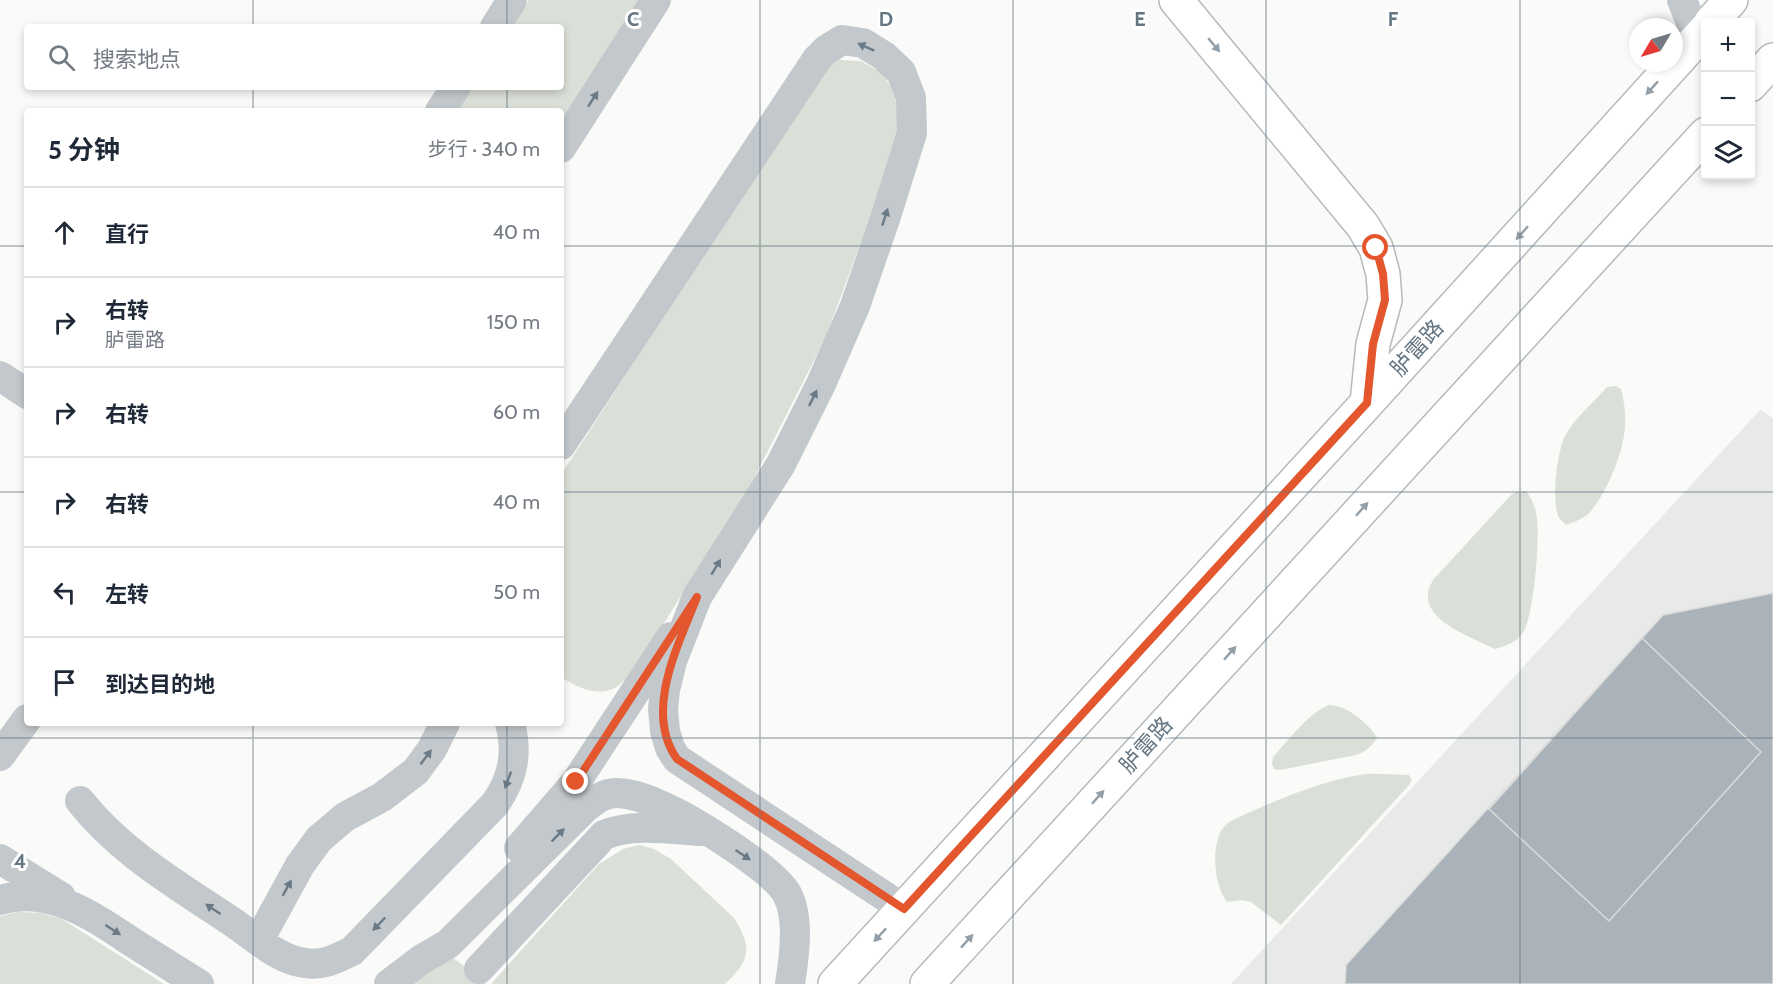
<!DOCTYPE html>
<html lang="zh">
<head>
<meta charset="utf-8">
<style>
  :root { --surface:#fff; --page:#f6f6f7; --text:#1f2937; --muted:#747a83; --line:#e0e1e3 }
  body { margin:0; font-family:Cabin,"Noto Sans SC",sans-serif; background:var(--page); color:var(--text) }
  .controls { position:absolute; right:18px; top:18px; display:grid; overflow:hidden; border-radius:6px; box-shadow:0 3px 9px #0003 }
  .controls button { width:54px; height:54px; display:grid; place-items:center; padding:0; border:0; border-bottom:2px solid var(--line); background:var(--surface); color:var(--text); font:30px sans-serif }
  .compass { position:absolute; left:1629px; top:18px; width:54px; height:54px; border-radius:50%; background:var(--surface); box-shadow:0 3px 9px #0003; rotate:232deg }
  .stop { position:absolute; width:18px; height:18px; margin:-14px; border:4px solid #e4572e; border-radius:50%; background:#fff }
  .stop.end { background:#e4572e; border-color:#fff; box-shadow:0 2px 6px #0008 }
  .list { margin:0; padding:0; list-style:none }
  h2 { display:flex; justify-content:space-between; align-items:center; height:78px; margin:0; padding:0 24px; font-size:26px }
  h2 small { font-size:20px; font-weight:400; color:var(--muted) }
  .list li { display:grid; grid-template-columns:39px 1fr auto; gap:18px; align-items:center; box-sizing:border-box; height:90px; padding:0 24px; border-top:2px solid var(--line) }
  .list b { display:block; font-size:22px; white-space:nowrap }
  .list p { margin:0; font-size:20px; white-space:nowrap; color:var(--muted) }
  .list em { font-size:20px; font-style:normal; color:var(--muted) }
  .icon { flex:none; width:33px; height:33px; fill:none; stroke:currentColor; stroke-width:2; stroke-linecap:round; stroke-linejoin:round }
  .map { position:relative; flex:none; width:1773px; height:984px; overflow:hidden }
  .search { position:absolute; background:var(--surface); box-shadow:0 3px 9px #0003; left:24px; top:24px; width:540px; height:66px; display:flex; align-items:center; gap:15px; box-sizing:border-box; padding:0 21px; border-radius:6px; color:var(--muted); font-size:22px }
  .panel { position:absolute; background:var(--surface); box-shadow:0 3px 9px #0003; left:24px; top:108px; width:540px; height:618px; border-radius:6px }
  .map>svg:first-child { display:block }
  .built { fill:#e8e9e9 }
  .green { fill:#dadfd7 }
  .building { fill:#aab3b9; stroke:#dcdcda; stroke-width:1.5 }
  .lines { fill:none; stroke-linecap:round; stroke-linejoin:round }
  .major-casing { stroke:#b5babe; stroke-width:36 }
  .minor { stroke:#c3c8cc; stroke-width:30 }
  .major { stroke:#fff; stroke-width:33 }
  .oneway { fill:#939fa8 }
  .oneway2 { fill:#6a7a87 }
  .route { stroke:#e4572e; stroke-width:8 }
  .grid { fill:none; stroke:#657683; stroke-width:1.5; stroke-opacity:0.55 }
  .labels { text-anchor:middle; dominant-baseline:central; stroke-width:6; stroke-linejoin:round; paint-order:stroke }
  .street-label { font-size:22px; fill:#657683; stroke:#fff }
  .grid-label { font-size:20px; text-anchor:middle; font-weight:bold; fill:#657683; stroke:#fff; stroke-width:6; stroke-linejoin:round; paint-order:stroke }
</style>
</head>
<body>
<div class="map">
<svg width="1773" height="984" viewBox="0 0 1773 984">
  <rect width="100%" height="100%" fill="#fafaf8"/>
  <path class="built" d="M 1760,410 L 1773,418 L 1773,984 L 1231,984 Z"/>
  <path class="green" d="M 529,0 L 644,0 L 561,129 L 561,111 L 458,111 L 473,87 L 561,87 L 561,27 L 512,27 Z
    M 838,60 L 861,61 L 882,73 L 891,87 L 896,102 L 901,126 L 888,170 L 825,339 L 747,492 L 633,672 C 629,676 624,681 619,685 C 601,699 578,688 561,677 L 561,475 L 820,74 Z
    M 1616,386 L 1621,389 C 1624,401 1626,413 1625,426 C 1624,451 1607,493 1590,512 C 1585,518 1574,522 1566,525 C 1564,523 1561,520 1559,518 C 1551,501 1557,450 1566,434 C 1576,417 1594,402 1607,387 Z
    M 1518,491 L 1526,491 C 1531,498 1534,503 1536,512 C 1541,533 1534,609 1525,629 C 1519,641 1507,646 1495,649 C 1474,638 1424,622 1428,593 C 1428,589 1431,584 1433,580 L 1511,495 Z
    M 1329,705 C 1348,706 1366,722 1377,737 C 1372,747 1366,751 1356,755 L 1280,770 L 1274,769 L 1272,764 L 1273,757 C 1289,740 1308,713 1329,705 Z
    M 1383,774 L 1409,775 L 1412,780 L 1409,785 L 1281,925 L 1251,902 L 1241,900 L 1227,902 C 1214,886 1212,851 1220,833 C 1222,828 1226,825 1229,822 C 1267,804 1319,781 1360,775 C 1367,773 1375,774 1383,774 Z
    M 639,845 L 654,849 L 671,859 L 734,918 C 753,948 750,960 725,984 L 491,984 L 599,864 L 623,849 Z
    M 18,912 L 41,913 L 62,919 L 164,984 L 0,984 L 0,916 Z
    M 446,952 L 486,984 L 410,984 Z"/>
  <path class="building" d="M 1773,593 L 1773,984 L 1345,984 L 1346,965 L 1663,615 Z
    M 1773,593 L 1773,984 L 1345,984 L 1346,965 L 1663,615 Z
    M 1642,638 L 1761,752 L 1609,921 L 1489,809 Z"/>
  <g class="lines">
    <g class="major-casing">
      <path id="major" d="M 1176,0 L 1363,226 L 1376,248 L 1383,274 L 1385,300 L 1373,344 L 1367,403
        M 1711,22 L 1731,0
        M 1750,85 L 1773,60
        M 835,984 L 1367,403 L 1706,29
        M 927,984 L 1706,134"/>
    </g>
    <path class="minor" d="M 1682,0 L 1697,38
      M 495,27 L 512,0
      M 440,111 L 456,87
      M 561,148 L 656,0
      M 0,376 L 27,394
      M 561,445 L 817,59 L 826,50 L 842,40 L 863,43 L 884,56 L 901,72 L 911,98 L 912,133 L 886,216 L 855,306 L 821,384 L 781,464 L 697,597 L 672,661 L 665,690 L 663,709 L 665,731 L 670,748 L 677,759 L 904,909
      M 0,756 L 27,719
      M 80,801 C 121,853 179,886 234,923 C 254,937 279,960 305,963 C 323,966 336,959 352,951 L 495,804 C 513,778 518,754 510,723
      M 519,848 L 576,782 L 671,637
      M 0,859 L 61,897
      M 0,900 C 49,885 93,916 132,942 C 154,956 176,970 199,984
      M 259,940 L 300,865 L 319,839 L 345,817 L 382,797 L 416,771 L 432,749 L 445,723
      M 479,969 L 604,835 C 634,823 667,829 699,831
      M 389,984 L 422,959 L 448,944 L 584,809 C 594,801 603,793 616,793 C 631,793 647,799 660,805 C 689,817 772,868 787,894 C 800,918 794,958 790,984"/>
    <use href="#major" class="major"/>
  </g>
  <defs><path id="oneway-solid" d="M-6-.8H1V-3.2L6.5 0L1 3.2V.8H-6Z" transform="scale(1.5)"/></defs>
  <g class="oneway">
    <use href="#oneway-solid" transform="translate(1214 45) rotate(50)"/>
    <use href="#oneway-solid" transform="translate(1652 88) rotate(132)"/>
    <use href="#oneway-solid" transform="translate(1522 233) rotate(132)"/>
    <use href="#oneway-solid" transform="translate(1362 509) rotate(-48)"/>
    <use href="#oneway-solid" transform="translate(1230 653) rotate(-48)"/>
    <use href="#oneway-solid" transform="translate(1098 797) rotate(-48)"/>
    <use href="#oneway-solid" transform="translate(880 935) rotate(133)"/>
    <use href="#oneway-solid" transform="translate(967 941) rotate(-48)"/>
  </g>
  <g class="oneway2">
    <use href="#oneway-solid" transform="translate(866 47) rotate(-156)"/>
    <use href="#oneway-solid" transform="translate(593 99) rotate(-57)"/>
    <use href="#oneway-solid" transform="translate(885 217) rotate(-72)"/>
    <use href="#oneway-solid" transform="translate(813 398) rotate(-64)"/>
    <use href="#oneway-solid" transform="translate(716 567) rotate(-59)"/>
    <use href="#oneway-solid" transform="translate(426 757) rotate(-53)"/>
    <use href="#oneway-solid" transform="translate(508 780) rotate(110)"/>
    <use href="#oneway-solid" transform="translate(558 835) rotate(-45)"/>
    <use href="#oneway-solid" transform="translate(743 855) rotate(34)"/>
    <use href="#oneway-solid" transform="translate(287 888) rotate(-61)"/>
    <use href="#oneway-solid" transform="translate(213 909) rotate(-146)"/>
    <use href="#oneway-solid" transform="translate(379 924) rotate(134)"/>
    <use href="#oneway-solid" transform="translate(113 930) rotate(33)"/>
  </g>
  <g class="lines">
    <path class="route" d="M 576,782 L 697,597 C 679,644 643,711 677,759 L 904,909 L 1367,403 L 1373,344 L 1385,300 L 1383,274 L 1376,248"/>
  </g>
  <path class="grid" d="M 253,0 L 253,27M 507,0 L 507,27M 760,0 L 760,984M 1013,0 L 1013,984M 1266,0 L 1266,984M 1520,0 L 1520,984M 253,87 L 253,111M 507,87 L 507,111M 0,246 L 27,246M 561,246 L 1773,246M 0,492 L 27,492M 561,492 L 1773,492M 253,723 L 253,984M 507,723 L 507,984M 0,738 L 1773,738"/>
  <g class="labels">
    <g class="street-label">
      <text transform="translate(1417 348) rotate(-48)">胪雷路</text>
      <text transform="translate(1146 745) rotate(-48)">胪雷路</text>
    </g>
  </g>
  <g class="grid-label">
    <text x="633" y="26">C</text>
    <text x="886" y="26">D</text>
    <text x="1140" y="26">E</text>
    <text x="1393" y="26">F</text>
    <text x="20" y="868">4</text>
  </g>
</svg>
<div class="controls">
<button>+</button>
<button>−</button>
<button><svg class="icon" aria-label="layers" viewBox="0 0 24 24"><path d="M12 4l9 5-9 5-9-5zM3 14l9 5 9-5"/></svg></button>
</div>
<svg class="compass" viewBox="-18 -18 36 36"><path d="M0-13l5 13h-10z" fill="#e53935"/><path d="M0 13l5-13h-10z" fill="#747a83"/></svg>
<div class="stop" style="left:1376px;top:248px"></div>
<div class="stop end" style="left:576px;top:782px"></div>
<div class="search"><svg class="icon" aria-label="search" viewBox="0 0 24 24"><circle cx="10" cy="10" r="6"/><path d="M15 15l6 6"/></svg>搜索地点</div>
<section class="panel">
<h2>5 分钟<small>步行 · 340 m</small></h2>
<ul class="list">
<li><svg class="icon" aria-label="ahead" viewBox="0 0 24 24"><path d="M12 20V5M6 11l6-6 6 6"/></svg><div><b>直行</b></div><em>40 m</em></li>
<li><svg class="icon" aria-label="right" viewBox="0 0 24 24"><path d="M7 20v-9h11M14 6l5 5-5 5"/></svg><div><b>右转</b><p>胪雷路</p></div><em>150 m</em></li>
<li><svg class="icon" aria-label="right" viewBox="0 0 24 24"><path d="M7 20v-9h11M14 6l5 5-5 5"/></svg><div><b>右转</b></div><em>60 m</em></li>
<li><svg class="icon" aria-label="right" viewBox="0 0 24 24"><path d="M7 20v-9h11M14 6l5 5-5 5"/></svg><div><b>右转</b></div><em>40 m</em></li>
<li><svg class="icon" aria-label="left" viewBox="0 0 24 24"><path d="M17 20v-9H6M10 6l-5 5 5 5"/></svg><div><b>左转</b></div><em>50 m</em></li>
<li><svg class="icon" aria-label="arrive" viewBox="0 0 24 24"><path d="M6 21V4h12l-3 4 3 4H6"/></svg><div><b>到达目的地</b></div></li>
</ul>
</section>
</div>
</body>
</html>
